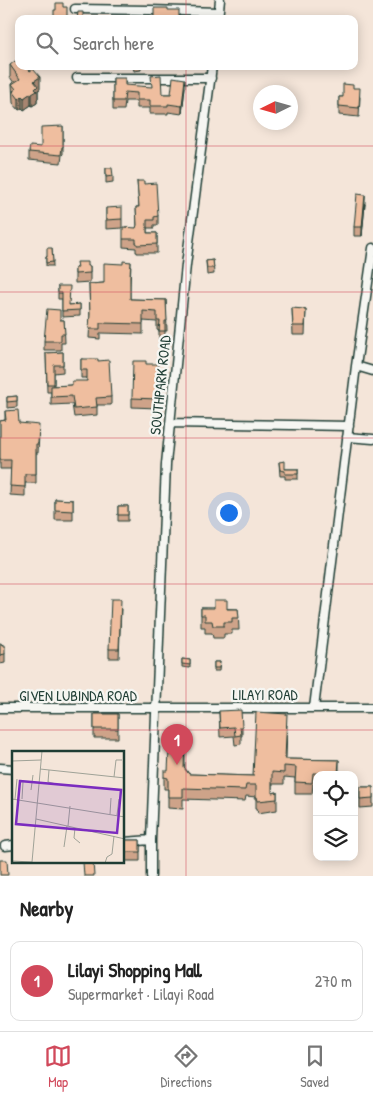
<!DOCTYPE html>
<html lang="en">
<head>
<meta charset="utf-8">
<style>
  :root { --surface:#fff; --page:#f2f2f2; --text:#222; --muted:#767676; --line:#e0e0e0; --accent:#d1495b }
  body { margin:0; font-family:"Patrick Hand",sans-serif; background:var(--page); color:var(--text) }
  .controls { position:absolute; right:15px; bottom:15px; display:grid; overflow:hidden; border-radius:10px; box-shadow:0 2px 12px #0003 }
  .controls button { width:45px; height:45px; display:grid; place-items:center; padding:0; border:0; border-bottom:1px solid var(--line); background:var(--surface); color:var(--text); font:25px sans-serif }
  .compass { position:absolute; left:253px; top:85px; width:45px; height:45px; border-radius:50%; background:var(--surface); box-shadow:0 2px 12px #0003; rotate:265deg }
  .you { position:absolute; left:228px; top:512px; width:18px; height:18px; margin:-12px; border:4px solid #fff; border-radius:50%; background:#1a73e8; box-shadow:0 0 0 8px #1a73e833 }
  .badge { display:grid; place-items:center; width:32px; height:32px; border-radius:50%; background:var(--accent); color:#fff; font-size:16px; font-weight:700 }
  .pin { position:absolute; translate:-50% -41px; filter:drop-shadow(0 1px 2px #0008) }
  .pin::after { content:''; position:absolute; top:26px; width:18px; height:15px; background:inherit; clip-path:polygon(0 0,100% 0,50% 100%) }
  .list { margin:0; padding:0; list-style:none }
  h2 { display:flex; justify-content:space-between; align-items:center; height:65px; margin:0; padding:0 20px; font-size:21px }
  h2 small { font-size:16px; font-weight:400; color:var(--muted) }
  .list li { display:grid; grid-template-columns:32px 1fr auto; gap:15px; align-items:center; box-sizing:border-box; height:80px; margin:0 10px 10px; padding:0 10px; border:1px solid var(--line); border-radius:10px }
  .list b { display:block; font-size:19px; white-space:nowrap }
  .list p { margin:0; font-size:16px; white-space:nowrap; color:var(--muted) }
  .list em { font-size:16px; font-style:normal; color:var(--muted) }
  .icon { flex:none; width:28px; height:28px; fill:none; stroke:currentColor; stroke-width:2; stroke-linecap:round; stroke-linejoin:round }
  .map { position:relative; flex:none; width:373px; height:876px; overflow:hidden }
  .search { position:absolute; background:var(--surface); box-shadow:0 2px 12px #0003; left:15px; right:15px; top:15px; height:55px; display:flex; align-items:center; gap:12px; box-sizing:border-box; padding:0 18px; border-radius:10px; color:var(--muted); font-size:19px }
  .sheet { height:155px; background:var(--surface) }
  nav { display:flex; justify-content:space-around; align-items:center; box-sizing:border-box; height:70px; border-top:1px solid var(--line); background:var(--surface); font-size:14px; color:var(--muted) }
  nav a { display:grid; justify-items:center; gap:2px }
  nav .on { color:var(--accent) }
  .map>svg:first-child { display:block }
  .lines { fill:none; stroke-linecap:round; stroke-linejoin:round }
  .minor-casing { stroke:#1f3d34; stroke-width:11 }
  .minor { stroke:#f6f6f2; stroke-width:8 }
  .wall { fill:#cea389; stroke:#1f3d34 }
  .shaded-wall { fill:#a7856f; stroke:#1f3d34 }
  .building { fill:#efbe9f; stroke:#1f3d34 }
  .grid { fill:none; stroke:#d1495b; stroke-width:1; stroke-opacity:0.55 }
  .labels { text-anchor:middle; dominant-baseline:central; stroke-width:4.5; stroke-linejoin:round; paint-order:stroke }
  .street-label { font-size:15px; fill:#1f3d34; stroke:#f6f6f2 }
  .inset-road { fill:none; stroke:#9fa297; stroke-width:1 }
  .view { fill:#7b2cbf; fill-opacity:0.15; stroke:#7b2cbf; stroke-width:2.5 }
  .inset-edge { fill:none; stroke:#1f3d34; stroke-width:2.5 }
</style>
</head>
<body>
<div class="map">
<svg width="373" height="876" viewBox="0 0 373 876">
  <rect width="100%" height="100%" fill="#f4e5d9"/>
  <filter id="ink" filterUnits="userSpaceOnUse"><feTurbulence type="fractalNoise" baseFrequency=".02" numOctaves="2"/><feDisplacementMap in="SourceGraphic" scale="10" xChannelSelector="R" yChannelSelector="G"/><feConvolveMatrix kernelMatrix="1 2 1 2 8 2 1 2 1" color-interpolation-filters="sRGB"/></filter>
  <g filter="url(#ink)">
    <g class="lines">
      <g class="minor-casing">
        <path id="minor" d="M 75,9 L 150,10 L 218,12
          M 218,19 L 220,0
          M 77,78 L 211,78
          M 356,366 L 373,371
          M 170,423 L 349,426
          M 347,437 L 373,439
          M 0,708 L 373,708
          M 314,708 L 356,366 L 373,248
          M 0,768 L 14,769
          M 124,842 L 151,840
          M 5,846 L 14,845
          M 151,876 L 151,840 L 166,464 L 186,265 L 212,66"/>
      </g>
      <use href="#minor" class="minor"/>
    </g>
    <path class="wall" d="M 10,65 L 40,89 L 38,90 L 38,98 L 37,99 L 37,103 L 32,106 L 31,105 L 24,110 L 22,108 L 19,110 L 13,103 L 12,84 L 14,83 L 10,77 Z
      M 133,66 L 141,66 L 141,70 L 134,71 Z
      M 113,78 L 125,85 L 162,94 L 171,94 L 185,87 L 182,114 L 168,112 L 168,114 L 150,114 L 150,108 L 137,108 L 137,101 L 125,101 L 124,110 L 113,110 Z
      M 353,88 L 360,97 L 359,117 L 339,115 L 339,97 L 343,97 Z
      M 63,126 L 63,154 L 62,155 L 61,163 L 29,160 L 29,152 L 41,147 Z
      M 106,168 L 113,176 L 113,182 L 106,183 Z
      M 137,181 L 144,184 L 158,216 L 158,225 L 154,225 L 154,228 L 147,228 L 147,233 L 157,233 L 157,253 L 137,253 L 137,252 L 136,252 L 136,248 L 123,247 L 123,239 L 136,228 L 137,226 L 136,207 L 139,207 Z
      M 365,204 L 362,236 L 354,236 L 354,227 Z
      M 106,208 L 122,219 L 122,228 L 106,229 Z
      M 52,248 L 53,266 L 46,266 L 46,257 L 47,257 Z
      M 213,260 L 214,274 L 207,275 L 206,261 Z
      M 131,262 L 130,286 L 130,299 L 166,300 L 167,331 L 165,331 L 165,341 L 159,340 L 159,331 L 157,330 L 157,322 L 143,321 L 143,334 L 100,333 L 100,339 L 89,338 L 90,319 L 89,284 L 104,283 L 123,264 Z
      M 88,266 L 90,266 L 90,282 L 75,283 L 75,268 Z
      M 58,286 L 69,305 L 80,304 L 80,316 L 62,317 L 62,299 L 58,299 Z
      M 292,308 L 306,310 L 305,335 L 293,335 Z
      M 60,320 L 64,320 L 65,343 L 61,343 L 61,350 L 44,350 L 44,341 Z
      M 63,352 L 63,372 L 54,373 L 54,386 L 72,385 L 87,381 L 87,378 L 81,378 L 81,359 L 98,361 L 111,397 L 111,405 L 97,405 L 97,415 L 74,417 L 72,404 L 51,405 L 51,392 L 47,392 L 46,353 Z
      M 158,373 L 157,408 L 132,407 L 132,398 Z
      M 17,396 L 17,407 L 7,408 L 7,397 Z
      M 5,411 L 19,423 L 39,434 L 38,453 L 36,453 L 36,483 L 25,483 L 25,496 L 10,495 L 11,469 L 0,469 L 0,421 L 5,420 Z
      M 279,462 L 285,469 L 298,469 L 298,479 L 285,479 L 285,476 L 280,476 Z
      M 55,499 L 73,500 L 73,520 L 55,520 Z
      M 118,506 L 128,506 L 128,521 L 118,521 Z
      M 121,608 L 119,658 L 109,658 L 109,649 Z
      M 201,608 L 238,609 L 239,630 L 232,630 L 232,634 L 224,634 L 224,638 L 213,638 L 212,633 L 205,633 L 205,627 L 201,627 Z
      M 0,643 L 2,645 L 5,654 L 5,663 L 0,664 Z
      M 182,659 L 190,660 L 190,668 L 182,667 Z
      M 214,662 L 220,662 L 219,671 L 214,671 Z
      M 219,711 L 242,727 L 242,736 L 241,736 L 241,744 L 235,745 L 234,736 L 220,737 Z
      M 94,714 L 118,714 L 118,738 L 94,738 Z
      M 287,725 L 286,759 L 339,760 L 339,775 L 317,775 L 317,784 L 313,784 L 312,794 L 295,794 L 295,778 L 284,777 L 284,784 L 272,784 L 272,793 L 277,792 L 277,810 L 258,813 L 257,808 L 256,808 L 256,797 L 246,796 L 245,801 L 183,799 L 183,809 L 168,808 L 168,789 L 164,789 L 164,777 L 168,771 L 179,739 L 185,750 L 185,768 L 189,774 L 253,776 Z
      M 360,787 L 373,787 L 373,807 L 360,808 Z
      M 124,840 L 140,840 L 140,861 L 124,861 Z"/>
    <path class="shaded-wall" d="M 40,77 L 40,89 L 38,90 L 38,98 L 37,99 L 37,103 L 32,106 L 32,94 L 34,81 Z
      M 185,79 L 185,87 L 182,114 L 182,106 Z
      M 31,93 L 31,105 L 24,110 L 24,98 Z
      M 22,96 L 22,108 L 19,110 L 19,99 Z
      M 365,195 L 365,204 L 362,236 L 362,227 Z"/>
    <path class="building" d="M 56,3 L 63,3 L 63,7 L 67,7 L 67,19 L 54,19 L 54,10 L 56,10 Z
      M 154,8 L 168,8 L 168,10 L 179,10 L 179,19 L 154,19 Z
      M 78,12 L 83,12 L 83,19 L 77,19 Z
      M 19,58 L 19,66 L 26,66 L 30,71 L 33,69 L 40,77 L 34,81 L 38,86 L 35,89 L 37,91 L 32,94 L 31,93 L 24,98 L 22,96 L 19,99 L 13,91 L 16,89 L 12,84 L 20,79 L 10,65 Z
      M 161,75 L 162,94 L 171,94 L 173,77 L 185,79 L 182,106 L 168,104 L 168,106 L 150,106 L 150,100 L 137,100 L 137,93 L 125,92 L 124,101 L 113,101 L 113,78 L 125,78 L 125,85 L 152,87 L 151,76 Z
      M 343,84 L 353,85 L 353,88 L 360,88 L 359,108 L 339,106 L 339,97 L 343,97 Z
      M 63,126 L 63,147 L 62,147 L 61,155 L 29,152 L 30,146 L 41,147 L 41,127 Z
      M 106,168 L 112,168 L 113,176 L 106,177 Z
      M 137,181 L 144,181 L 144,184 L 156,183 L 158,216 L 154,217 L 154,220 L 147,220 L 147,233 L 157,233 L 157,244 L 137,245 L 137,243 L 136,243 L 136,239 L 123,239 L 123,227 L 136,228 L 137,225 L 136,207 L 139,207 Z
      M 357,194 L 365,195 L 362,227 L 354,227 Z
      M 122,207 L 122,219 L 106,220 L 106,208 Z
      M 47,248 L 52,248 L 53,262 L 46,263 L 46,257 L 47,257 Z
      M 213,260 L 214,268 L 207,268 L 206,261 Z
      M 123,261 L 131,262 L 130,276 L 130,299 L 166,300 L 167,321 L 165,321 L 165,331 L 159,331 L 160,321 L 157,321 L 157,312 L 143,311 L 143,324 L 100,323 L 100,329 L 89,329 L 90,314 L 89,284 L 104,283 L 104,263 L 123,264 Z
      M 77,262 L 88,262 L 88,266 L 90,266 L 90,273 L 75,274 L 75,268 L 78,268 Z
      M 58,286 L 70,286 L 69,305 L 80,304 L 80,310 L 62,311 L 62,293 L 58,293 Z
      M 292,308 L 304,309 L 304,310 L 306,310 L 305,326 L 293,326 Z
      M 47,309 L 60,310 L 60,320 L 64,320 L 65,334 L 61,334 L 61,341 L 44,341 Z
      M 63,352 L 63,365 L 54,365 L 54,384 L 47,384 L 46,353 Z
      M 81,359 L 98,359 L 98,361 L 109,360 L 111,397 L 96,398 L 97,407 L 74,409 L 72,396 L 51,397 L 51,386 L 72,385 L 72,381 L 87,381 L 87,370 L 81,370 Z
      M 133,361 L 146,361 L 146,364 L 158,364 L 157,399 L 132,398 Z
      M 17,396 L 17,401 L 7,402 L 7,397 Z
      M 18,410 L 19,423 L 39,425 L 38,444 L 36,444 L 36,474 L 25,474 L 25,487 L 10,486 L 11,460 L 0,460 L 0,421 L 6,420 L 5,411 Z
      M 285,461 L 285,469 L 298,469 L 298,474 L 285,474 L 285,471 L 280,470 L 279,462 Z
      M 55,499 L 73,500 L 73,511 L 55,510 Z
      M 118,506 L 128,506 L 128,515 L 118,515 Z
      M 111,599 L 121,599 L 119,649 L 109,649 Z
      M 214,600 L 227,600 L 227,609 L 238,609 L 239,618 L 232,618 L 232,622 L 224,622 L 224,626 L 213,626 L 212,621 L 205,621 L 205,615 L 201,615 L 201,608 L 214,608 Z
      M 0,643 L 1,643 L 2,645 L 3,644 L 3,646 L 5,646 L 5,654 L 0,655 Z
      M 182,659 L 190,660 L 190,665 L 182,664 Z
      M 214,662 L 220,662 L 219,668 L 214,668 Z
      M 241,710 L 242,727 L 240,727 L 241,735 L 235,736 L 234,727 L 220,728 L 219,711 Z
      M 256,712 L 287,714 L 285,759 L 339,760 L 338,774 L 313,773 L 312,783 L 295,782 L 296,767 L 284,766 L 284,773 L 272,772 L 272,793 L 277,792 L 277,799 L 258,801 L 257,797 L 256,797 L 256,785 L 246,785 L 245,790 L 183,788 L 183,797 L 168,797 L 168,778 L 164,777 L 164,771 L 168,771 L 170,731 L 179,731 L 179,739 L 185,739 L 184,768 L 189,774 L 253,776 Z
      M 94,714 L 118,714 L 118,729 L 94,729 Z
      M 360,787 L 373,787 L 373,798 L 360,799 Z
      M 124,840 L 140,840 L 140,852 L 124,852 Z
      M 0,860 L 7,860 L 8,875 L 0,875 Z
      M 83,862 L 93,862 L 94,876 L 84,876 Z"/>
  </g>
  <path class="grid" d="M 186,0 L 186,19M 186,66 L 186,876M 0,146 L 373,146M 0,292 L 373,292M 0,438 L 373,438M 0,584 L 373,584M 0,730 L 373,730"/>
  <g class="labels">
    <g class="street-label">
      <text transform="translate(160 385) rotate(-84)">SOUTHPARK ROAD</text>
      <text x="265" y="694">LILAYI ROAD</text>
      <text x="78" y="695">GIVEN LUBINDA ROAD</text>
    </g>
  </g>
  <g transform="translate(12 751)">
    <rect width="112" height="112" fill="#f4e5d9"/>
    <path class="inset-road" d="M 0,10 L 29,9M 28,18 L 113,27M 37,19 L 36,31 L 44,33M 102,26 L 104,9 L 110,9M 19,39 L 21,24M 0,48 L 113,66M 3,48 L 5,28M 10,48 L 11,31M 98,63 L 99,47M 105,64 L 107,48M 24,68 L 113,88M 56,75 L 58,55M 63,77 L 62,87 L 68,92M 52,96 L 55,75M 0,110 L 20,111 L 30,0M 20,112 L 44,112M 93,112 L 95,106 L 100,103 L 102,85"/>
    <path class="view" d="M 8,30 L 109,39 L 105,82 L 4,73 Z"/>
    <rect width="112" height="112" class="inset-edge"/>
  </g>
</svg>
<div class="controls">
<button><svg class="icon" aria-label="locate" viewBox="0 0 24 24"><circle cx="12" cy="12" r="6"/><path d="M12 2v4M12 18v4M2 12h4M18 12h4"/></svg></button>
<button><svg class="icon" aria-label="layers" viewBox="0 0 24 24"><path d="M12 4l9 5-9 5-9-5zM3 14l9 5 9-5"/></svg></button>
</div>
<svg class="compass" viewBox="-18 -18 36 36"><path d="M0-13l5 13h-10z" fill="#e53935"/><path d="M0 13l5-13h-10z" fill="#767676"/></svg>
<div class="you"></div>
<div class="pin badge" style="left:177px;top:765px">1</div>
<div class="search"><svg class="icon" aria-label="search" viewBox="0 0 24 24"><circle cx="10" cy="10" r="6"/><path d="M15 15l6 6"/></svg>Search here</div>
</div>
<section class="sheet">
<h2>Nearby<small></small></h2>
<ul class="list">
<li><span class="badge">1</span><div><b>Lilayi Shopping Mall</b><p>Supermarket · Lilayi Road</p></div><em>270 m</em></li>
</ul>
</section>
<nav>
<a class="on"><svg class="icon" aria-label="map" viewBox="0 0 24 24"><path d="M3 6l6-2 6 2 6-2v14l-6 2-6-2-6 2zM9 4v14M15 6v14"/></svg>Map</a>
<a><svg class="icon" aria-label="directions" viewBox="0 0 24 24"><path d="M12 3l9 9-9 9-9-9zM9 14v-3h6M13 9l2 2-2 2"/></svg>Directions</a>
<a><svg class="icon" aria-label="saved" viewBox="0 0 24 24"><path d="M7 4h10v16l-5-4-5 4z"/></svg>Saved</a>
</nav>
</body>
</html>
